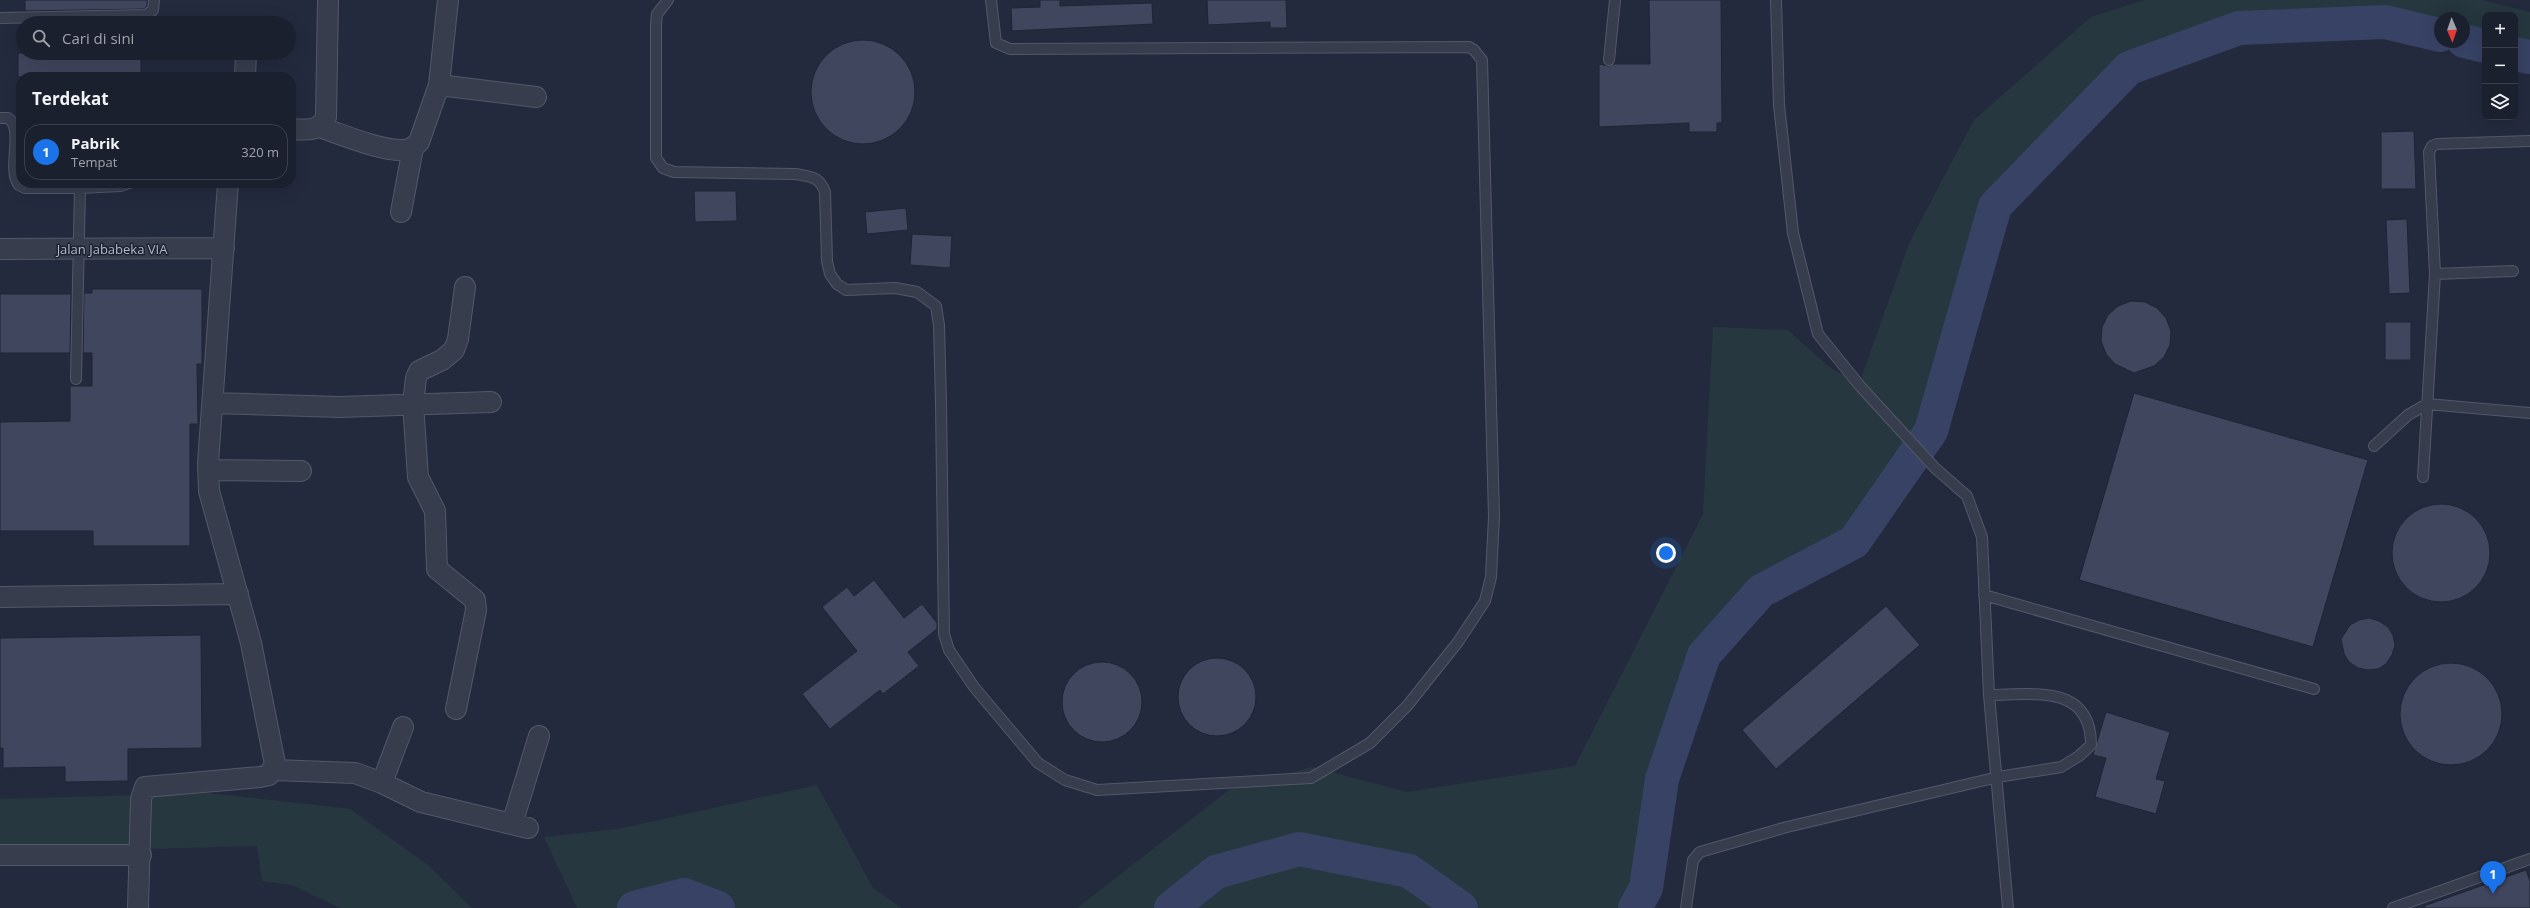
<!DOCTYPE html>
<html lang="id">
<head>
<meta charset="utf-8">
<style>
  :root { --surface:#1b202e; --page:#282d3a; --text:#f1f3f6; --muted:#a0a3aa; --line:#393e4a; --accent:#1a73e8 }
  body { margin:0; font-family:"Open Sans",sans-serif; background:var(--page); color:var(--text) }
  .controls { position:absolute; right:12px; top:12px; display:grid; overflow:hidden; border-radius:8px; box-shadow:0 4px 16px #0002 }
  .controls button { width:36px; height:36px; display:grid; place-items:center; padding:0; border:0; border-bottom:1px solid var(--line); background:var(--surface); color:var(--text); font:20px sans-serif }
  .compass { position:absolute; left:2434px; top:12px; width:36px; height:36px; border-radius:50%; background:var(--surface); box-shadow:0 4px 16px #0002; rotate:178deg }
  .you { position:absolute; left:1666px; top:553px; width:14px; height:14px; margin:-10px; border:3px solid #fff; border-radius:50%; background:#1a73e8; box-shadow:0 0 0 6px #1a73e833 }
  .badge { display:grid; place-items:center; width:26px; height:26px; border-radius:50%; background:var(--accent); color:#fff; font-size:13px; font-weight:700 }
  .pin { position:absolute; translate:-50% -33px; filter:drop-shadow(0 1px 2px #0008) }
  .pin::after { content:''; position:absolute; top:21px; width:14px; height:12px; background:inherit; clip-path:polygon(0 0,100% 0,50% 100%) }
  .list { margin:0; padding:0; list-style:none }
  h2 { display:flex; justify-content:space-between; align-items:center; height:52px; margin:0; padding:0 16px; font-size:17px }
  h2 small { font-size:13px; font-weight:400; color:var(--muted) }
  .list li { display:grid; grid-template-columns:26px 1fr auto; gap:12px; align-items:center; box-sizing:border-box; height:56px; margin:0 8px 8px; padding:0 8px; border:1px solid var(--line); border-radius:16px }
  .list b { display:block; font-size:15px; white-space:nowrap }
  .list p { margin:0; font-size:13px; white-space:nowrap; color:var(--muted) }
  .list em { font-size:13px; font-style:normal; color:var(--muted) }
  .icon { flex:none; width:22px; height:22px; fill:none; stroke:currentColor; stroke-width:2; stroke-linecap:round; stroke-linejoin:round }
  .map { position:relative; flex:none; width:2530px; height:908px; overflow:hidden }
  .search { position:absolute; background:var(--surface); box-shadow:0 4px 16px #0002; left:16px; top:16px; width:280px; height:44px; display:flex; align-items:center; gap:10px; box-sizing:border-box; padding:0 14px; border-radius:22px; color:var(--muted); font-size:15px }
  .panel { position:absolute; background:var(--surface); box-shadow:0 4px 16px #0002; left:16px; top:72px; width:280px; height:116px; border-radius:16px }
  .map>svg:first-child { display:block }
  .green { fill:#26373f }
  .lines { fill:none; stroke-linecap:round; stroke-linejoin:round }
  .river { stroke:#374265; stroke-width:34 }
  .building { fill:#40465e; stroke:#1f2435 }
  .lane-casing { stroke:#535869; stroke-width:12 }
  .street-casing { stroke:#535869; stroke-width:22 }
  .lane { stroke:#383d4e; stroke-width:10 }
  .street { stroke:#383d4e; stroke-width:20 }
  .labels { text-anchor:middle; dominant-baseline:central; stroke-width:3; stroke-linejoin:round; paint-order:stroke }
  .street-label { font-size:13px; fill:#b3b8c9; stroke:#1d2233 }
</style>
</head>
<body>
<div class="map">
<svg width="2530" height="908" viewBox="0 0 2530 908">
  <rect width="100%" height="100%" fill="#242a3e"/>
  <path class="green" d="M 2145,0 L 2482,0 L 2530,12 L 2530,57 L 2515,53 L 2515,15 L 2485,15 L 2485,46 L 2464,41 L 2464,18 L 2440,18 L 2440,35 L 2385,22 L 2239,28 L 2129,69 L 1995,206 L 1931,431 L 1854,542 L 1761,591 L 1704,655 L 1662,779 L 1646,888 L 1635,908 L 1077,908 L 1229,790 L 1312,767 L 1407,792 L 1575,766 L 1703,514 L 1713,327 L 1788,330 L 1829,367 L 1859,384 L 1910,241 L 1974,120 L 2091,17 Z
    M 817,785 L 873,888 L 902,908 L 577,908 L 544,837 L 618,829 Z
    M 209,793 L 350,809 L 429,866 L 472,908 L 340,908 L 292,885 L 262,881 L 257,846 L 0,853 L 0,799 Z"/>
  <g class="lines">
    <path class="river" d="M 2464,41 L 2485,46
      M 2515,54 L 2530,57
      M 634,908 L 684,895 L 718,908
      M 1171,908 L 1216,872 L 1299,849 L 1409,871 L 1461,908
      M 1635,908 L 1646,888 L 1662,779 L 1704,655 L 1761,591 L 1854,542 L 1931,431 L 1995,206 L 2129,68 L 2239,28 L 2385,22 L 2440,35"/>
  </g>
  <path class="building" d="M 25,0 L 147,0 L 147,6 L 144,9 L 25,11 Z
    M 1040,0 L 1060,0 L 1060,6 L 1152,3 L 1153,24 L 1012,31 L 1011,8 L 1040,7 Z
    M 1207,0 L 1286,0 L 1287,28 L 1270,28 L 1270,22 L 1208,25 Z
    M 1649,0 L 1721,0 L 1722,123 L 1717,123 L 1717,132 L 1689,132 L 1689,123 L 1599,127 L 1599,64 L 1609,66 L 1614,64 L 1650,64 Z
    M811 92a52 52 0 1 1 104 0a52 52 0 1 1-104 0Z
    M 18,53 L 141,53 L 141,77 L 18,77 Z
    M 2414,131 L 2416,189 L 2381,189 L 2381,132 Z
    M 694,191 L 736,191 L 737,221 L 695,222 Z
    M 906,208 L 908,230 L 867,234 L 865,212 Z
    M 2407,219 L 2410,293 L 2389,294 L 2386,220 Z
    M 912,234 L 952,236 L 950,268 L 910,265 Z
    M 92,289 L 202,289 L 202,364 L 197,364 L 198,424 L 190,424 L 190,546 L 93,546 L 93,531 L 0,531 L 0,422 L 70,421 L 70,386 L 92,386 L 92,353 L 83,353 L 84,293 L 92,293 Z
    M 0,294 L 71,294 L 70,353 L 0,353 Z
    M 2131,301 L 2145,302 L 2157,308 L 2166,318 L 2171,331 L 2170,345 L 2164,357 L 2154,366 L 2134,373 L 2115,364 L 2106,354 L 2101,341 L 2102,327 L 2108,315 L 2118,306 Z
    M 2385,322 L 2411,322 L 2411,360 L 2385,360 Z
    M 2134,393 L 2368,460 L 2313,647 L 2079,580 Z
    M2392 553a49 49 0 1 1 98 0a49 49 0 1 1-98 0Z
    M 874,580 L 904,618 L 922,604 L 937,623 L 937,629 L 908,652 L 919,666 L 883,694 L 880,690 L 830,729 L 802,694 L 857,651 L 822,607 L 847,587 L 854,596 Z
    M 1886,606 L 1920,645 L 1776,769 L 1742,730 Z
    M 2369,618 L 2379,621 L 2388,627 L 2393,635 L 2395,645 L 2392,655 L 2386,664 L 2378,669 L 2367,670 L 2358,668 L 2349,662 L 2344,654 L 2341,639 L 2350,625 L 2359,620 Z
    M 201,635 L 202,748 L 128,749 L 128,781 L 65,782 L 65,767 L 3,768 L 3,748 L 0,748 L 0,638 Z
    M1178 697a39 39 0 1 1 78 0a39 39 0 1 1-78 0Z
    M1062 702a40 40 0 1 1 80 0a40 40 0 1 1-80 0Z
    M2400 714a51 51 0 1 1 102 0a51 51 0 1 1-102 0Z
    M 2106,712 L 2170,732 L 2156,779 L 2165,781 L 2156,814 L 2095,797 L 2106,758 L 2093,755 Z
    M 2526,870 L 2530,881 L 2530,908 L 2425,908 L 2424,906 Z"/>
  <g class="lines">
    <g class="lane-casing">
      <path id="lane" d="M 668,0 L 657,14 L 656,24 L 656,158 L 663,168 L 674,172 L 796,174 C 811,177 819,176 825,192 L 827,261 L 830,274 L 837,284 L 846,290 L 895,288 L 917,292 L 936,306 L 939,325 L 941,403 L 944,634 L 949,650 L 974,687 L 1038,763 L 1065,780 L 1097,790 L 1311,778 L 1370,743 L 1407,706 L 1458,642 L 1485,601 L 1491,577 L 1494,517 L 1482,60 L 1474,50 L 1469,47 L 1010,49 L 996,43 L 991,0
        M 1776,0 L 1779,105 L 1793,233 L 1818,334 L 1860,386 L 1935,468 L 1967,496 L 1982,537 L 1989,695 L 2008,908
        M 0,18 L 146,15 L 153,10 L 154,0
        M 1609,60 L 1615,0
        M 0,118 L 8,118 C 25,129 6,170 19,185 L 25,188 L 80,188 L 76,379
        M 80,188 L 121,186 L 129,183
        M 2435,274 L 2513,271
        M 2374,446 L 2408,415 L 2427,404 L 2530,413
        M 2423,477 L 2435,274 L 2429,152 L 2432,146 L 2437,144 L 2530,141
        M 1984,595 L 2314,689
        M 1686,908 L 1693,860 L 1700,852 L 1787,827 L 1998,777 L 2061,767 L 2079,756 L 2091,745 C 2091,683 2032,695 1989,695
        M 2393,908 L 2530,859"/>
    </g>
    <g class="street-casing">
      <path id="street" d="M 245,77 L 246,53
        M 439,85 L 536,97
        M 319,127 C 341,134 381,151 403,150 C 410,150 414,147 419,142 L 439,85 L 448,0
        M 291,129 C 305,130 320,132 326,117 L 328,0
        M 401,212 L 413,148
        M 0,249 L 224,248
        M 213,403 L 339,407 L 491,402
        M 208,470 L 301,471
        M 0,597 L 238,594
        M 456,709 L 476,610 L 475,600 L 437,569 L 435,511 L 418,477 L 413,404 L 416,378 L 419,371 L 442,360 L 454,350 L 458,339 L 465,287
        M 273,770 L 355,773 L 382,783 L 421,802 L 528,828
        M 382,783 L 403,727
        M 512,824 L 539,736
        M 0,855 L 141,855
        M 138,908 L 141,799 L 145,787 L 260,777 L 269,775 L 275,764 L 251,643 L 209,491 L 208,463 L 228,183"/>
    </g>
    <use href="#lane" class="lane"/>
    <use href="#street" class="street"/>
  </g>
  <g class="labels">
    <g class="street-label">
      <text x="112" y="249">Jalan Jababeka VIA</text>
    </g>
  </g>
</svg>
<div class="controls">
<button>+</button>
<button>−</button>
<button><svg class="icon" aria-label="layers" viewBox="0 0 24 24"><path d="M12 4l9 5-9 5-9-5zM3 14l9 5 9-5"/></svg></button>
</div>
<svg class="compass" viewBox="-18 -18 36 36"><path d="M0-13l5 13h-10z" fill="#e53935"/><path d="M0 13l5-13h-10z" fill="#a0a3aa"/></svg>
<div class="you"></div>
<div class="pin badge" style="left:2493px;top:894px">1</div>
<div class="search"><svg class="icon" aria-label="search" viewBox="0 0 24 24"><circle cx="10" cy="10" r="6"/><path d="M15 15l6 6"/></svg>Cari di sini</div>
<section class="panel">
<h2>Terdekat<small></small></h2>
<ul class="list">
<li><span class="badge">1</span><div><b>Pabrik</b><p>Tempat</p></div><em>320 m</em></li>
</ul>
</section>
</div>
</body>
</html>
